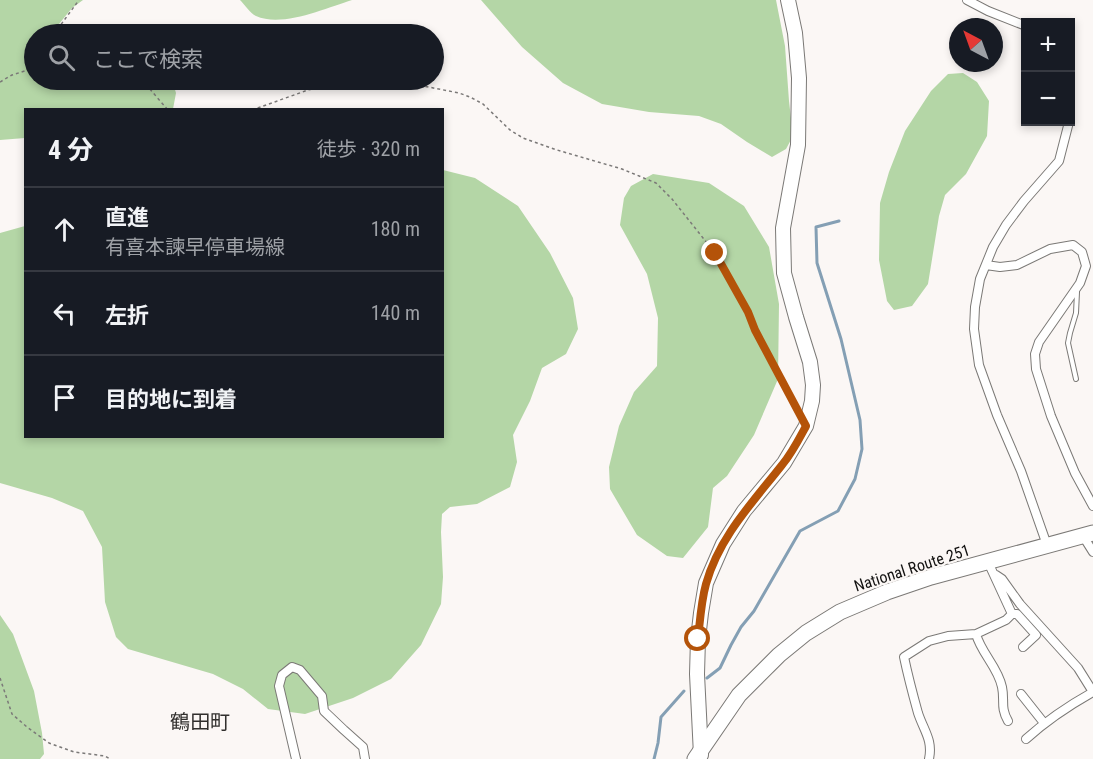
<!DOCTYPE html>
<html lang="ja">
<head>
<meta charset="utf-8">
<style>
  :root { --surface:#171b24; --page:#20242c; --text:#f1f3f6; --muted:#9ea1a6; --line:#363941 }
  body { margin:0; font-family:"Roboto Condensed","Noto Sans JP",sans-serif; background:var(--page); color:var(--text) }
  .controls { position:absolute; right:18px; top:18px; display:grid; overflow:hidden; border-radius:0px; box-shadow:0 3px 9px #0003 }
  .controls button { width:54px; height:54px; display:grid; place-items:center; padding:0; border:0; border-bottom:2px solid var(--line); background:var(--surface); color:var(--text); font:30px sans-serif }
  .compass { position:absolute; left:949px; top:18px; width:54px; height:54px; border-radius:50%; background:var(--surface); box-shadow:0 3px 9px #0003; rotate:319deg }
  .stop { position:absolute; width:18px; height:18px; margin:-14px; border:4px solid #b45309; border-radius:50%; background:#fff }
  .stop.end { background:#b45309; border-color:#fff; box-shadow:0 2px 6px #0008 }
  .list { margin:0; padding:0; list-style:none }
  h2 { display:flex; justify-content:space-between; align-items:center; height:78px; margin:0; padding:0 24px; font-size:26px }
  h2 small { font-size:20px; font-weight:400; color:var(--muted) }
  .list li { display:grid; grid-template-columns:39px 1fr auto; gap:18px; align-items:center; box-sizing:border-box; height:84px; padding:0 24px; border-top:2px solid var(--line) }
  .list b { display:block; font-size:22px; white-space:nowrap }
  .list p { margin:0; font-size:20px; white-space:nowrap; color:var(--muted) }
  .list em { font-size:20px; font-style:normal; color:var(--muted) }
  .icon { flex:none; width:33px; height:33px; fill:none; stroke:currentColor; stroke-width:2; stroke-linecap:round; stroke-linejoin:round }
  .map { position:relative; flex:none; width:1093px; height:759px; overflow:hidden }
  .search { position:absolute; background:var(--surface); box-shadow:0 3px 9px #0003; left:24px; top:24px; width:420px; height:66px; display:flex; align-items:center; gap:15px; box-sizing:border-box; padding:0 21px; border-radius:33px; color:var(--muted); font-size:22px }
  .panel { position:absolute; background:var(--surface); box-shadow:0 3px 9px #0003; left:24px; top:108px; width:420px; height:330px; border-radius:0px }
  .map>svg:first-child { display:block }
  .forest { fill:#b4d6a6 }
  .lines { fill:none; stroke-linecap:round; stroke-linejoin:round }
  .stream { stroke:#849fb4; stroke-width:3 }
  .lane-casing { stroke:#7b7976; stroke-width:6 }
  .street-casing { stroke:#7b7976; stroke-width:10 }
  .primary-casing { stroke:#7b7976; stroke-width:16 }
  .highway-casing { stroke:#7b7976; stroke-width:17 }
  .path { stroke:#7b7978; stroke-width:1.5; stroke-dasharray:3 3; stroke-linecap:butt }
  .lane { stroke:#fff; stroke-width:4 }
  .street { stroke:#fff; stroke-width:8 }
  .primary { stroke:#fff; stroke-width:14 }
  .highway { stroke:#fff; stroke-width:15 }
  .route { stroke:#b45309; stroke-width:8 }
  .labels { text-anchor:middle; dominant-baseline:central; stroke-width:4.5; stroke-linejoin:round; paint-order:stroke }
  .street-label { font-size:16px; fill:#11100f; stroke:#fbf7f5 }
  .quarter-label { font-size:20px; fill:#312f2d; stroke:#fbf7f5 }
</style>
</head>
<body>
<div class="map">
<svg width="1093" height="759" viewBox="0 0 1093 759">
  <rect width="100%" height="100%" fill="#fbf7f5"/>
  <path class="forest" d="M 0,0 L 83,0 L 72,8 L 59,24 L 59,34 L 34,34 L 34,80 L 172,80 L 176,93 L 173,109 L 26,110 L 25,138 L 0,140 Z
    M 240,0 L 352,0 C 326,8 282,28 256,16 C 250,13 245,5 240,0 Z
    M 481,0 L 776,0 L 785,46 L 789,101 L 793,136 L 786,149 L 772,157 L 747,142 L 721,124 L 699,116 L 649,112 L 602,104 L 563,83 L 522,47 Z
    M 963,73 L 977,82 L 989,101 L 987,136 L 966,174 L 945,195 L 939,216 L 928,284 L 912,306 L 894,310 L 887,301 L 879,260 L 880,203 L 889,172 L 905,131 L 931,91 L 948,74 Z
    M 443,170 L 475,178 L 518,206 L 550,253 L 573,298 L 578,329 L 566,354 L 542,368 L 530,401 L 513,435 L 517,462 L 510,487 L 477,504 L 450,507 L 442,514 L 441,532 L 443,577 L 441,604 L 421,645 L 391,679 L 353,698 L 305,714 L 268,709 L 243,689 L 213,674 L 128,649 L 116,637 L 105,602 L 102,547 L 83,511 L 52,498 L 0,483 L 0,233 L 25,226 L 26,436 L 442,436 Z
    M 653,174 L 709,183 L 744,206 L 769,247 L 779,304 L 778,379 L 754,435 L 727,476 L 713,488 L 708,527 L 683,558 L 667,556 L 637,535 L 610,489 L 609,467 L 619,426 L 634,392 L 657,366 L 658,318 L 647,274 L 620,225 L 624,198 L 631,186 Z
    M 0,615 L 13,634 L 34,691 L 42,733 L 44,754 L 40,759 L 0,759 Z"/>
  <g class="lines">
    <path class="stream" d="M 707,678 L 720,668 L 731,645 L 741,627 L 754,611 L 800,531 L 838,511 L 855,479 L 862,449 L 860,420 L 841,339 L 817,263 L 816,227 L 839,221
      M 654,759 L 658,743 L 661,717 L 684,691"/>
    <g class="lane-casing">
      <path id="lane" d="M 1076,379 L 1068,343 L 1070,333 L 1076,313 L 1077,292"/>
    </g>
    <g class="street-casing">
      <path id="street" d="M 967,0 L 988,11 L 1026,26
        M 1070,92 L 1070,112
        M 986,265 L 1000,267 L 1017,265 L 1050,249 L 1073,245 L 1082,252 L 1086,266 L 1080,283 L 1039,342 L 1035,354 L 1036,369 L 1051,416 L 1075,473 L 1093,506
        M 1083,536 L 1093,552
        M 1047,545 L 1021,471 L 997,415 L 979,365 L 974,329 L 975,307 L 980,279 L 993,247 L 1006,225 L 1024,201 L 1059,161 L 1069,122
        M 996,575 L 1002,579 L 1020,604 L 1078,668 L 1093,692
        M 1012,614 L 1017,614 L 1036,635 L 1023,647
        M 976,634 C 981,653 998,667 1002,687 C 1005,701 1000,707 1008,721
        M 1021,694 L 1044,723
        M 1026,739 C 1046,721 1068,706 1093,692
        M 296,759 L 279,686 L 282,675 L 292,667 L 300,670 L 322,696 L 324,711 L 344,730 L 363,747 L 365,759
        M 929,759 C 933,740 924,731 918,713 C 913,695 908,676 904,657 L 929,641 L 948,636 L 976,634 L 1006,620 L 1012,614 L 988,562"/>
    </g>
    <g class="primary-casing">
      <path id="primary" d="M 701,755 L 697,674 L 698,639 L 701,613 L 706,583 L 723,544 L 744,511 L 784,463 L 806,426 L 812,401 L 813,385 L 810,362 L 796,317 L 784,273 L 783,228 L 798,145 L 799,78 L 795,33 L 788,0"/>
    </g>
    <g class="highway-casing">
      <path id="highway" d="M 695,759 L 739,695 L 779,655 L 806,633 L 840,612 L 887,592 L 931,577 L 1093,533"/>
    </g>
    <path class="path" d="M 54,34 L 79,0
      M 142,80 L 168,110
      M 384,80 L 403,82 L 459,93 L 470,97 L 483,104 L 510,130 L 523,138 L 557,150 L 622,169 L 656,183 L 672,199 L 715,253 L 797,409
      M 0,82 L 12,75 L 34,68
      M 252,110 L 308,90 L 356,80
      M 0,678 L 12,714 L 27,727 L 49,743 L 74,752 L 105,756 L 110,759"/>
    <use href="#lane" class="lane"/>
    <use href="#street" class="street"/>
    <use href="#primary" class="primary"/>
    <use href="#highway" class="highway"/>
  </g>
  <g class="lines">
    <path class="route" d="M 698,639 C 700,621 701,602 706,584 C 719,537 753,502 782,465 C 792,453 799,439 806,426 L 755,330 L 748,312 L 715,253"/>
  </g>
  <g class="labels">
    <g class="street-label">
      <text transform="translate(912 568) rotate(-18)">National Route 251</text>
    </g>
    <g class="quarter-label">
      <text x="200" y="722">鶴田町</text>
    </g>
  </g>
</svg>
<div class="controls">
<button>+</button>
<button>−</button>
</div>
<svg class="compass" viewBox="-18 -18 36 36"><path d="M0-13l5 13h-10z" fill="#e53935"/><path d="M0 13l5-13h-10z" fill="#9ea1a6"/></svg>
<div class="stop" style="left:698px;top:639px"></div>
<div class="stop end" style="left:715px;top:253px"></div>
<div class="search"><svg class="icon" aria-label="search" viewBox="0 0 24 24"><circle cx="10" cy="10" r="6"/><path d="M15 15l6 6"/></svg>ここで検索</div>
<section class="panel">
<h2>4 分<small>徒歩 · 320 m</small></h2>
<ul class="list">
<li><svg class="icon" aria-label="ahead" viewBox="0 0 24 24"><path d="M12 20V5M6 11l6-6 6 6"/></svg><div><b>直進</b><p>有喜本諫早停車場線</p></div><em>180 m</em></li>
<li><svg class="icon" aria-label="left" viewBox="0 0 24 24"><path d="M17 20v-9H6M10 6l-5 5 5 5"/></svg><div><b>左折</b></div><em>140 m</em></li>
<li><svg class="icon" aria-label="arrive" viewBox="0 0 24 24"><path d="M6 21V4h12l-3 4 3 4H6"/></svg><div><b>目的地に到着</b></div></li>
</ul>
</section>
</div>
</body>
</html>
